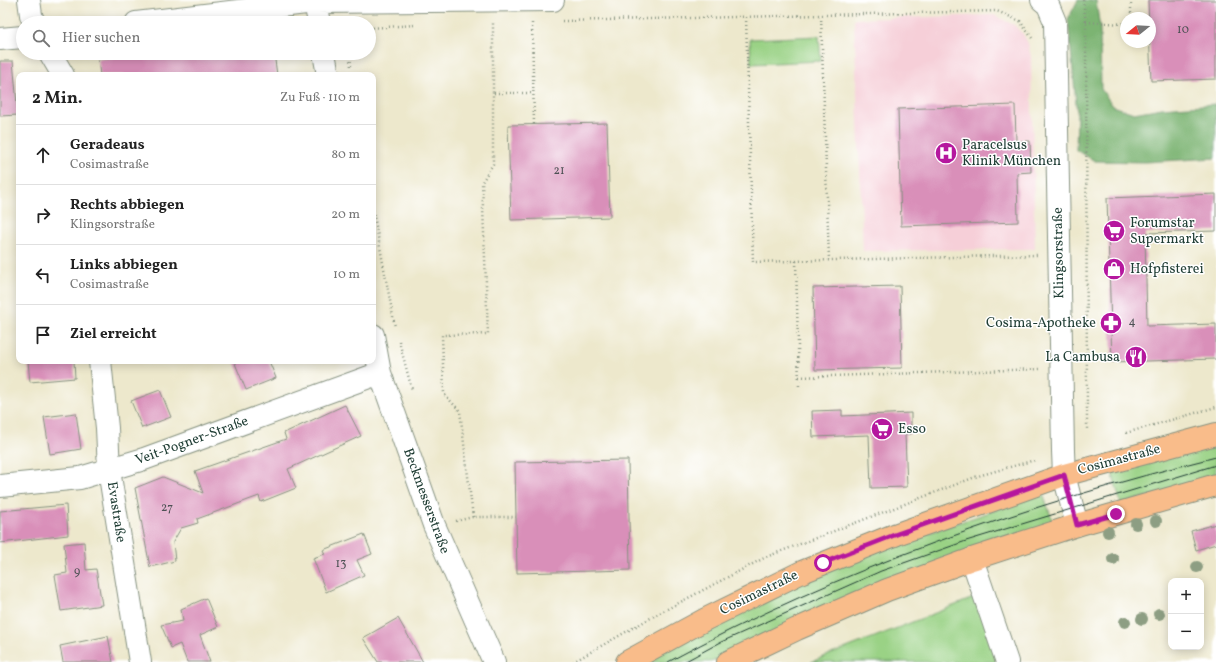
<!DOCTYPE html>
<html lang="de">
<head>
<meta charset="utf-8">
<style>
  :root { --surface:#fff; --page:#f6f6f6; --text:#222; --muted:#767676; --line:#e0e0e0 }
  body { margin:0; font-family:Vollkorn,serif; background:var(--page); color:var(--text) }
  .controls { position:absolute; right:12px; bottom:12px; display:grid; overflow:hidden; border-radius:8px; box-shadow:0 2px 10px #0003 }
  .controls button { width:36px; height:36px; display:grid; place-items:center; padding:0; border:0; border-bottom:1px solid var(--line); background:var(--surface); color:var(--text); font:20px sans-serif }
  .compass { position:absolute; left:1120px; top:12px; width:36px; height:36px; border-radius:50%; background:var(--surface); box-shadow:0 2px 10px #0003; rotate:252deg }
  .stop { position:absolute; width:12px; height:12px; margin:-9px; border:3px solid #b5179e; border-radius:50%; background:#fff }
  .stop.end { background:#b5179e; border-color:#fff; box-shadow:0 1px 4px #0008 }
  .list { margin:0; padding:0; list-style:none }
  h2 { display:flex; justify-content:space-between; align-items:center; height:52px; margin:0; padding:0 16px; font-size:17px }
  h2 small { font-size:13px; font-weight:400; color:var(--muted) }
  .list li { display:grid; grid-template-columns:26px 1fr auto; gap:12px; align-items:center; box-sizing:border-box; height:60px; padding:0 16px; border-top:1px solid var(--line) }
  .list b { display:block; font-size:15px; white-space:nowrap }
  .list p { margin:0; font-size:13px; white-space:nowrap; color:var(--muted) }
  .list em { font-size:13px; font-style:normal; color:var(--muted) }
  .icon { flex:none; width:22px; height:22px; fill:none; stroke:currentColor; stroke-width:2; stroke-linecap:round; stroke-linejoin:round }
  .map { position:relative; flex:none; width:1216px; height:662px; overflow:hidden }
  .search { position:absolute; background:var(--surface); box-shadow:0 2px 10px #0003; left:16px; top:16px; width:360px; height:44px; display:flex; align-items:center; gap:10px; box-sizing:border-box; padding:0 14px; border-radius:22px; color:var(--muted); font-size:15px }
  .panel { position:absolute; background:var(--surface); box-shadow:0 2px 10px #0003; left:16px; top:72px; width:360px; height:292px; border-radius:8px }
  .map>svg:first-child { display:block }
  .built { fill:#f6cfd8 }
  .green { fill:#9ad285; stroke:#5c885c }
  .forest { fill:#7bb472; stroke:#4d7853 }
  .building { fill:#d98fb9 }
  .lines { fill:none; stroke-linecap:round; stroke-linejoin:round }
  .minor-casing { stroke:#869280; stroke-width:24 }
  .major-casing { stroke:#869280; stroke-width:24 }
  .path { stroke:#869280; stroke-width:2.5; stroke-dasharray:1 3; stroke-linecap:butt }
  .minor { stroke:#fff; stroke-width:22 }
  .major { stroke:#f9bc8a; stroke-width:22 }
  .tram { stroke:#1f3d34; stroke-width:1 }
  .tree { fill:#8d9e83 }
  .route { stroke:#b5179e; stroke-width:5 }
  .labels { text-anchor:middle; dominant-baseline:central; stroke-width:3; stroke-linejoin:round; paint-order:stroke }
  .number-label { font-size:12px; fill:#4e5255 }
  .poi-label { font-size:14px; fill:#1f3d34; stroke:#fff; text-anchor:start }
  .street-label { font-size:14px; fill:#1f3d34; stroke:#fff }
</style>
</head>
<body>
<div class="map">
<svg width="1216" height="662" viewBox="0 0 1216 662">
  <rect width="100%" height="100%" fill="#fff"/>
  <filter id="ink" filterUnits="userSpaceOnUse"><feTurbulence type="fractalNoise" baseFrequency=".025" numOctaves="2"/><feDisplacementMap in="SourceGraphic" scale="8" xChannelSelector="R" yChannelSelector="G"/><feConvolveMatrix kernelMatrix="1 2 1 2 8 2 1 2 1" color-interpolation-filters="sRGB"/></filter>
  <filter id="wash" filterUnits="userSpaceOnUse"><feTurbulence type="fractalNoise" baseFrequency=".012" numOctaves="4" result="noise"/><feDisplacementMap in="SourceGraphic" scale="16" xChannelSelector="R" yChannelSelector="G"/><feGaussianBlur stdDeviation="0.9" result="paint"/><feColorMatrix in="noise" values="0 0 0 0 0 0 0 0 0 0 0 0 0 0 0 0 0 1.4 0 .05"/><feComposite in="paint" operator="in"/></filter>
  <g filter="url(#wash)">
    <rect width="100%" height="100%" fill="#ede8cc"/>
    <path class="built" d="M 994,15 L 1014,25 L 1023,34 L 1028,43 L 1031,57 L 1035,249 L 863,251 L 854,19 Z"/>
    <path class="green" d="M 819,36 L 821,61 L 751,64 L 750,39 Z
      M 1216,443 L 1216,477 L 1121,504 L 1112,472 Z
      M 1043,494 L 1052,519 L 1050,526 L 819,613 L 711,662 L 638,662 L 846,561 Z
      M 981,595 L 1004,662 L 811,662 Z"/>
    <path class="forest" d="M 1078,0 L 1096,0 L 1100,29 L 1101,89 L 1113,106 L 1134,113 L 1162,108 L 1216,104 L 1216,158 L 1144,162 L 1095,161 L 1076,150 L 1077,114 L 1068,19 Z"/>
    <g id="blocks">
      <path class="building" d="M 1148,0 L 1216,0 L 1216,79 L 1151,81 Z
        M 153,53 L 274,53 L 277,75 L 100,75 L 98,59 Z
        M 0,61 L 13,61 L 18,115 L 0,116 Z
        M 1015,105 L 1016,141 L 1030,141 L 1031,172 L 1017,173 L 1018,222 L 901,226 L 898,109 Z
        M 607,123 L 610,217 L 511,220 L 508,125 Z
        M 1216,194 L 1216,231 L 1145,233 L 1147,326 L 1216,324 L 1216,359 L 1112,362 L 1107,198 Z
        M 900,286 L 902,368 L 815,370 L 813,288 Z
        M 28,361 L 74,361 L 75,378 L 30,382 Z
        M 234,361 L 269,361 L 276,378 L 246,390 Z
        M 160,390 L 171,417 L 142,428 L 131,401 Z
        M 345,405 L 361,436 L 288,469 L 296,488 L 261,502 L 259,496 L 197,519 L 198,523 L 181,528 L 173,542 L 175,561 L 150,567 L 135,488 L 163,477 L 203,493 L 195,471 L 286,439 L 284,433 Z
        M 842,410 L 842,416 L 911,413 L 911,434 L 905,434 L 907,487 L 871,488 L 869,435 L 813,437 L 812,411 Z
        M 76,413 L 81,449 L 50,454 L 44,417 Z
        M 628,460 L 630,570 L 517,573 L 515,462 Z
        M 66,505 L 68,535 L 0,543 L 0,511 Z
        M 1216,524 L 1216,544 L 1196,550 L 1191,531 Z
        M 364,534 L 372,554 L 357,560 L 364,575 L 326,592 L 313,558 L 325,554 L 323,550 Z
        M 84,542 L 86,570 L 96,569 L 102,605 L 61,611 L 55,575 L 67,573 L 64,544 Z
        M 206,598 L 218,627 L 200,635 L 210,662 L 187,662 L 180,644 L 171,648 L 161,625 L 183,621 L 181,609 Z
        M 398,618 L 423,662 L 378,662 L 363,638 Z
        M 108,636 L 113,662 L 63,662 L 60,646 Z"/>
    </g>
  </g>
  <g filter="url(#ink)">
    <use href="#blocks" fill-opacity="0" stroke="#869280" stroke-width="1"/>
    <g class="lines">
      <g class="minor-casing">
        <path id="minor" d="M 29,0 L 31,15 L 34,23
          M 1042,0 L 1048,5 L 1055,22 L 1063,451 L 1064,475 L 1077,525
          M 315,2 L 319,23
          M 136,23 L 315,2 L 553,0
          M 0,39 L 23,37
          M 50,53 L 63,75
          M 324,53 L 328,75
          M 373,335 L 380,373 L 434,525 L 494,662
          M 100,361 L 107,428 L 109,470 L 140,662
          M 0,486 L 80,478 L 144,459 L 380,373
          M 972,559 L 1007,662"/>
      </g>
      <g class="major-casing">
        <path id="major" d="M 627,662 L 706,619 L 802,572 L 897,534 L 1064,475 L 1216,434
          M 728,662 L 797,629 L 887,590 L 972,559 L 1077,525 L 1216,485"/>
      </g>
      <path class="path" d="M 1083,0 L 1086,22 L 1087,430
        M 1131,0 L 1131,18
        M 821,16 L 829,260
        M 746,17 L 753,262 L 1037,255
        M 562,21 L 997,11 L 1020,21 L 1032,38
        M 1086,22 L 1126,24
        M 532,23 L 534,124
        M 369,28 L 415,25
        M 350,53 L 351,67
        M 494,93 L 534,93
        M 373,210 L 395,327
        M 796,261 L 799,387
        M 399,341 L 412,390
        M 799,377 L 1040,369
        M 1126,433 L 1216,407
        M 473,517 L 460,411 L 444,394 L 442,335 L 488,334 L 482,182 L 493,164 L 493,22
        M 456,521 L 473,517 L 516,517
        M 573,662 L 654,616 L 766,557 L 978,476 L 1035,460"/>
      <use href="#minor" class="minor"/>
      <use href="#major" class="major"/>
      <path class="tram" d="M 668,662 C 840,569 1027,504 1216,457
        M 684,662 L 721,642 L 881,571 L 966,541 L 1216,465"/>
    </g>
    <g class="tree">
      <circle cx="1156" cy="521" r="6"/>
      <circle cx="1136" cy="524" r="6"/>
      <circle cx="1108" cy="532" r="6"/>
      <circle cx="1113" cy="559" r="6"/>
      <circle cx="1197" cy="567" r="6"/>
      <circle cx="1159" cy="614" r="6"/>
      <circle cx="1142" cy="619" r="6"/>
      <circle cx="1125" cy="622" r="6"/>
    </g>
  </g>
  <g class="lines" filter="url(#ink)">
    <path class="route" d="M 823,563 L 897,534 L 1064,475 L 1077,525 L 1116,514"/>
  </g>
  <defs>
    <g id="hospital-disc" transform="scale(1.15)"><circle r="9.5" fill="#b5179e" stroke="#fff"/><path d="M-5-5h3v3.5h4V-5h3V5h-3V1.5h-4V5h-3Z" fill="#fff"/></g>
    <g id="supermarket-disc" transform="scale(1.15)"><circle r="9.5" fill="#b5179e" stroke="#fff"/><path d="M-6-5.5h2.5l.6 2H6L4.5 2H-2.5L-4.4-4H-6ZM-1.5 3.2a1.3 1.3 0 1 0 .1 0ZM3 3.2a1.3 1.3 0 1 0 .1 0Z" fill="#fff"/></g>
    <g id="shop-disc" transform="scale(1.15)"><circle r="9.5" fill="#b5179e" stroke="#fff"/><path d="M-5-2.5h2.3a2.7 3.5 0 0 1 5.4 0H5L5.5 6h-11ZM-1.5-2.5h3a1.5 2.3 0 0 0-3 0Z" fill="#fff"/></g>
    <g id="pharmacy-disc" transform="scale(1.15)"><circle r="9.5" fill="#b5179e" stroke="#fff"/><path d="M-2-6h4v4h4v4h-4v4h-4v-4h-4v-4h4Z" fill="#fff"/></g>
    <g id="restaurant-disc" transform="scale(1.15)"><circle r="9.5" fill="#b5179e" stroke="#fff"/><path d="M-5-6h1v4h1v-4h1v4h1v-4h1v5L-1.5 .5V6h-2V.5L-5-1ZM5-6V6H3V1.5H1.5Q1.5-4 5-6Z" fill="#fff"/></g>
  </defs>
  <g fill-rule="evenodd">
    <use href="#hospital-disc" x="946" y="153"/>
    <use href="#supermarket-disc" x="1114" y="231"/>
    <use href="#shop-disc" x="1114" y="269"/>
    <use href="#pharmacy-disc" x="1111" y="323"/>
    <use href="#restaurant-disc" x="1136" y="357"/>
    <use href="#supermarket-disc" x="882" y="429"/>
  </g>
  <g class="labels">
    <g class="number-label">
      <text x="1183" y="30">10</text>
      <text x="559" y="171">21</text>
      <text x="1132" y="322">4</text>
      <text x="167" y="508">27</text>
      <text x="341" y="564">13</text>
      <text x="77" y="572">9</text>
    </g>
    <g class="poi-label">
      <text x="962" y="145">Paracelsus<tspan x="962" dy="16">Klinik München</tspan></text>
      <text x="1130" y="223">Forumstar<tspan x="1130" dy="16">Supermarkt</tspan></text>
      <text x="1130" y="269">Hofpfisterei</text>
      <text x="1096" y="323" text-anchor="end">Cosima-Apotheke</text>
      <text x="1120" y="357" text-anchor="end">La Cambusa</text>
      <text x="898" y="429">Esso</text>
    </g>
    <g class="street-label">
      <text transform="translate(1059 253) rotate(-91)">Klingsorstraße</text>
      <text transform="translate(192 441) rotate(-20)">Veit-Pogner-Straße</text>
      <text transform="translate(1119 460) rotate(-15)">Cosimastraße</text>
      <text transform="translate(426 501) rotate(70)">Beckmesserstraße</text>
      <text transform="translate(116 512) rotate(81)">Evastraße</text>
      <text transform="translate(759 593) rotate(-26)">Cosimastraße</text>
    </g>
  </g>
</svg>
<div class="controls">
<button>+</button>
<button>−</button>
</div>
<svg class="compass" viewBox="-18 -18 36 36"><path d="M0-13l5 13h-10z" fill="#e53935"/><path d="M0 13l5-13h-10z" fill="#767676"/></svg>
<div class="stop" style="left:823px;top:563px"></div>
<div class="stop end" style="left:1116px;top:514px"></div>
<div class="search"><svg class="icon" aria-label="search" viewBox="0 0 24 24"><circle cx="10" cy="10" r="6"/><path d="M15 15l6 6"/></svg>Hier suchen</div>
<section class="panel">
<h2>2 Min.<small>Zu Fuß · 110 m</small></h2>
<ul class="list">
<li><svg class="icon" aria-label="ahead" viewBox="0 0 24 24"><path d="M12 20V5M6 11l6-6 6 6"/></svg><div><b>Geradeaus</b><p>Cosimastraße</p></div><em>80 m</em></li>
<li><svg class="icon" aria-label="right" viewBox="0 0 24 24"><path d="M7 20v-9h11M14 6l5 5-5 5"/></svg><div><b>Rechts abbiegen</b><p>Klingsorstraße</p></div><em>20 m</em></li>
<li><svg class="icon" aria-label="left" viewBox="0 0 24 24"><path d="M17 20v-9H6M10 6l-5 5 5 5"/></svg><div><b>Links abbiegen</b><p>Cosimastraße</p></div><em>10 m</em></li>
<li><svg class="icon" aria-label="arrive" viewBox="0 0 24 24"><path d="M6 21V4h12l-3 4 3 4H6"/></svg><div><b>Ziel erreicht</b></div></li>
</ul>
</section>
</div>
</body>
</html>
